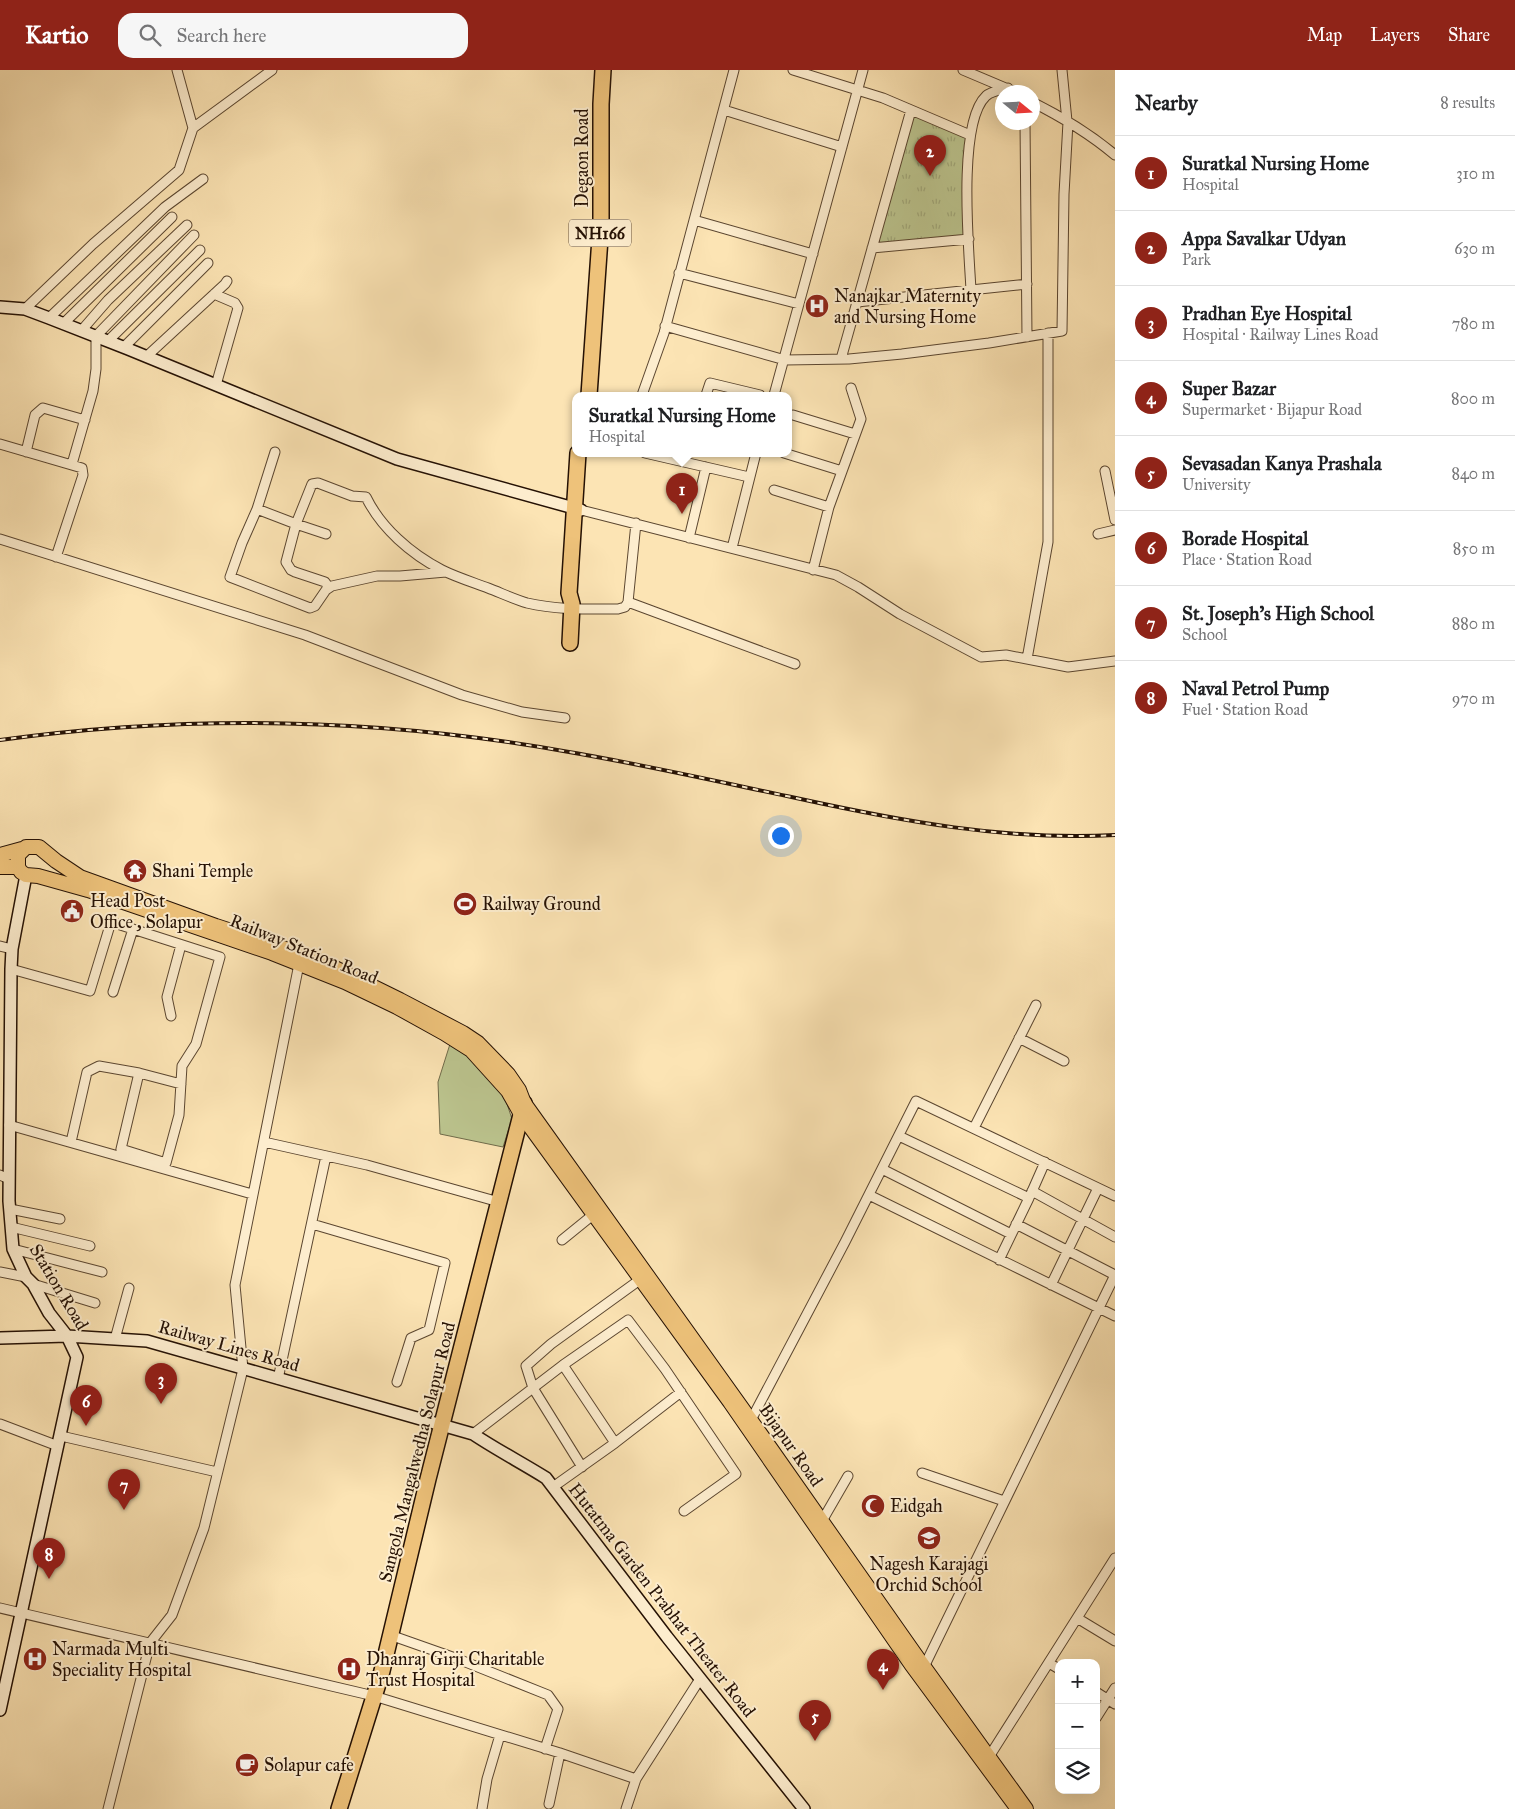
<!DOCTYPE html>
<html lang="en">
<head>
<meta charset="utf-8">
<style>
  :root { --surface:#fff; --page:#f6f6f6; --text:#202124; --muted:#757577; --line:#e0e0e0; --accent:#8f2418 }
  body { margin:0; font-family:"IM FELL Great Primer",serif; background:var(--page); color:var(--text) }
  .controls { position:absolute; right:15px; bottom:15px; display:grid; overflow:hidden; border-radius:10px; box-shadow:0 5px 20px #0002 }
  .controls button { width:45px; height:45px; display:grid; place-items:center; padding:0; border:0; border-bottom:1px solid var(--line); background:var(--surface); color:var(--text); font:25px sans-serif }
  .compass { position:absolute; left:995px; top:15px; width:45px; height:45px; border-radius:50%; background:var(--surface); box-shadow:0 5px 20px #0002; rotate:108deg }
  .you { position:absolute; left:780px; top:765px; width:18px; height:18px; margin:-12px; border:4px solid #fff; border-radius:50%; background:#1a73e8; box-shadow:0 0 0 8px #1a73e833 }
  .badge { display:grid; place-items:center; width:32px; height:32px; border-radius:50%; background:var(--accent); color:#fff; font-size:16px; font-weight:700 }
  .pin { position:absolute; translate:-50% -41px; filter:drop-shadow(0 1px 2px #0008) }
  .pin::after { content:''; position:absolute; top:26px; width:18px; height:15px; background:inherit; clip-path:polygon(0 0,100% 0,50% 100%) }
  .popup { position:absolute; left:572px; top:322px; width:220px; height:65px; box-sizing:border-box; display:grid; place-content:center; border-radius:10px; background:var(--surface); filter:drop-shadow(0 1px 4px #0005); font-size:16px; white-space:nowrap; color:var(--muted) }
  .popup b { font-size:19px; color:var(--text) }
  .popup::after { content:''; position:absolute; left:50%; top:100%; margin-left:-10px; border:10px solid transparent; border-top-color:var(--surface) }
  .list { margin:0; padding:0; list-style:none }
  h2 { display:flex; justify-content:space-between; align-items:center; height:65px; margin:0; padding:0 20px; font-size:21px }
  h2 small { font-size:16px; font-weight:400; color:var(--muted) }
  .list li { display:grid; grid-template-columns:32px 1fr auto; gap:15px; align-items:center; box-sizing:border-box; height:75px; padding:0 20px; border-top:1px solid var(--line) }
  .list b { display:block; font-size:19px; white-space:nowrap }
  .list p { margin:0; font-size:16px; white-space:nowrap; color:var(--muted) }
  .list em { font-size:16px; font-style:normal; color:var(--muted) }
  .icon { flex:none; width:28px; height:28px; fill:none; stroke:currentColor; stroke-width:2; stroke-linecap:round; stroke-linejoin:round }
  .map { position:relative; flex:none; width:1115px; height:1739px; overflow:hidden }
  header { display:flex; align-items:center; gap:30px; box-sizing:border-box; height:70px; padding:0 25px; background:var(--accent); color:#fff }
  header strong { font-size:24px }
  nav { display:flex; gap:28px; margin-inline-start:auto; font-size:18px }
  .search { width:350px; height:45px; background:var(--page); display:flex; align-items:center; gap:12px; box-sizing:border-box; padding:0 18px; border-radius:15px; color:var(--muted); font-size:19px }
  main { display:flex }
  aside { flex:1; background:var(--surface) }
  .map>svg:first-child { display:block }
  .green { fill:#bcc58f; stroke:#706b4a }
  .park { fill:url(#park-tufts); stroke:#706b4a }
  .lines { fill:none; stroke-linecap:round; stroke-linejoin:round }
  .street-casing { stroke:#5b4630; stroke-width:11 }
  .secondary-casing { stroke:#251104; stroke-width:14 }
  .primary-casing { stroke:#251104; stroke-width:16 }
  .highway-casing { stroke:#251104; stroke-width:18 }
  .street { stroke:#fdedce; stroke-width:9 }
  .secondary { stroke:#fdedce; stroke-width:11 }
  .primary { stroke:#eec27a; stroke-width:14 }
  .highway { stroke:#eec27a; stroke-width:15 }
  .rail-casing { stroke:#251104; stroke-width:4 }
  .rail { stroke:#fdedce; stroke-width:2; stroke-dasharray:5.5; stroke-linecap:butt }
  .labels { text-anchor:middle; dominant-baseline:central; stroke-width:4; stroke-linejoin:round; paint-order:stroke }
  .shield { fill:#fdedce; stroke:#665341; stroke-width:1 }
  .shield-label { font-size:16px; font-weight:bold; fill:#251104 }
  .street-label { font-size:18px; fill:#251104; stroke:#fdedce }
  .poi-label { font-size:18px; fill:#251104; stroke:#fdedce; text-anchor:start }
</style>
</head>
<body>
<header>
<strong>Kartio</strong>
<div class="search"><svg class="icon" aria-label="search" viewBox="0 0 24 24"><circle cx="10" cy="10" r="6"/><path d="M15 15l6 6"/></svg>Search here</div>
<nav><a>Map</a><a>Layers</a><a>Share</a></nav>
</header>
<main>
<div class="map">
<svg width="1115" height="1739" viewBox="0 0 1115 1739">
  <defs>
    <pattern id="park-tufts" width="24" height="20" patternUnits="userSpaceOnUse" patternTransform="scale(1.25)"><rect width="24" height="20" fill="#bcc58f"/><path d="M3 7l-1-3M5 7V3M7 7l1-3M15 17l-1-3M17 17v-4M19 17l1-3" fill="none" stroke="#a1a87a"/></pattern>
  </defs>
  <rect width="100%" height="100%" fill="#fce4b4"/>
  <filter id="stains"><feTurbulence type="fractalNoise" baseFrequency=".004" numOctaves="4"/><feColorMatrix values="0 0 0 0 .2 0 0 0 0 .09 0 0 0 0 .02 0 0 0 .5 -.17"/></filter>
  <radialGradient id="worn" r=".72"><stop offset=".6" stop-color="#630" stop-opacity="0"/><stop offset="1" stop-color="#630" stop-opacity=".3"/></radialGradient>
  <path class="green" d="M 450,974 L 466,982 L 475,991 L 505,1028 L 512,1049 L 503,1077 L 440,1064 L 438,1012 Z"/>
  <path class="park" d="M 913,43 L 966,67 L 965,167 L 875,176 Z"/>
  <g class="lines">
    <g class="street-casing">
      <path id="street" d="M 793,0 L 883,28 L 970,65
        M 963,0 L 1015,22
        M 1062,0 L 1067,51
        M 1032,32 C 1062,47 1090,64 1115,85
        M 724,40 L 842,77
        M 1025,52 L 1027,267
        M 193,58 L 272,0
        M 694,150 L 813,184
        M 872,178 L 969,169
        M 679,203 L 799,234
        M 971,220 C 969,180 957,53 986,26 C 991,21 1001,20 1008,18
        M 214,224 L 235,233 L 238,238 L 216,315
        M 857,232 L 1027,214
        M 25,239 L 93,174 L 179,100 L 193,58 L 177,0
        M 49,248 L 165,137 L 203,109
        M 63,254 L 172,147
        M 665,256 L 785,290 L 849,289 L 902,284 L 989,273 L 1062,261 L 1064,124 L 1068,52
        M 81,261 L 108,230 L 187,155
        M 108,271 L 200,180
        M 124,277 L 208,193
        M 147,286 L 225,214 L 227,211
        M 841,289 L 911,40
        M 642,325 L 664,263 L 734,0
        M 706,325 L 710,313 L 760,325
        M 774,325 L 863,0
        M 793,345 L 855,364
        M 0,374 L 82,398 L 83,405 L 56,487
        M 26,382 L 35,345 L 43,338 L 85,350
        M 275,382 L 257,439 L 296,454 L 312,414 L 318,413 L 352,426 L 366,427 C 381,458 411,484 442,500 C 456,507 472,512 488,518 C 501,523 514,529 527,533 C 557,540 588,539 618,539 L 625,537 L 628,532 L 636,453
        M 645,383 L 749,407
        M 784,383 L 842,401
        M 72,394 L 93,321 L 96,299 L 96,266 L 194,165
        M 1105,401 L 1115,450
        M 774,420 L 829,437
        M 257,439 L 242,473 L 230,507 L 310,538 L 315,536 L 326,520 L 332,516 L 377,506 L 400,506 L 446,502
        M 581,440 L 836,505 L 858,517 L 900,544 L 981,587 L 1006,585 L 1068,597 L 1115,591
        M 326,464 L 296,454 L 286,492 L 291,500 L 295,502 L 325,512 L 329,518
        M 1098,464 L 1115,460
        M 689,468 L 706,397
        M 0,469 L 305,565 L 462,625 L 522,642 L 565,648
        M 732,478 L 756,383
        M 813,500 L 829,437 L 861,349 L 851,318
        M 628,532 L 795,594
        M 1027,589 L 1048,472 L 1048,263
        M 0,876 L 12,879
        M 11,899 L 90,921 L 111,852 L 220,887 L 196,974 L 182,996 L 179,1045 L 166,1093 L 121,1079 L 139,1003 L 181,1014
        M 113,922 L 133,859
        M 171,946 L 167,927 L 181,875
        M 1019,968 L 1064,991
        M 9,1055 L 252,1124
        M 974,1058 L 1036,935
        M 899,1066 L 1029,1128 L 999,1190
        M 71,1072 L 87,1002 L 99,996 L 139,1003
        M 264,1072 L 367,1095 L 499,1132
        M 882,1099 L 1011,1164
        M 0,1105 L 9,1109
        M 1032,1121 L 1115,1167
        M 869,1125 L 1115,1246
        M 1030,1126 L 1045,1092
        M 10,1139 L 60,1149
        M 312,1154 L 445,1193 L 429,1260 L 411,1268 L 397,1312
        M 1016,1154 L 1115,1205
        M 11,1157 L 90,1176
        M 562,1170 L 594,1144
        M 13,1179 L 102,1202
        M 0,1202 L 26,1207
        M 33,1214 L 95,1233
        M 1051,1215 L 1098,1118
        M 115,1269 L 129,1218
        M 563,1295 L 615,1373
        M 278,1309 L 326,1086
        M 751,1350 L 845,1172 L 916,1031 L 1115,1126
        M 0,1354 L 58,1376
        M 473,1364 L 563,1295 L 628,1250 L 665,1299 L 736,1404 L 684,1441
        M 61,1366 L 217,1402
        M 582,1397 L 533,1318 L 526,1296 L 551,1274 L 645,1206
        M 922,1403 L 1004,1431
        M 553,1417 L 615,1373 L 681,1322
        M 822,1451 L 848,1406
        M 0,1538 L 374,1626 L 560,1683 L 636,1709
        M 1077,1548 L 1115,1571
        M 390,1565 L 458,1589 L 548,1625 L 558,1639 L 545,1679
        M 1049,1593 L 1059,1599
        M 921,1599 L 924,1597 L 1115,1205
        M 1096,1622 L 1115,1634
        M 1096,1648 L 1115,1618
        M 987,1690 L 1115,1488
        M 549,1734 L 560,1683
        M 108,1739 L 150,1573 L 172,1545 L 204,1458 L 243,1299 L 235,1215 L 300,889
        M 482,1739 L 487,1709 L 500,1665
        M 626,1739 L 636,1709 L 700,1609"/>
    </g>
    <g class="secondary-casing">
      <path id="secondary" d="M 0,237 L 25,239 L 49,248 L 128,279 L 397,389 L 581,440
        M 0,1268 L 67,1266 L 147,1271 L 473,1364 C 497,1380 522,1393 546,1408 L 667,1567 L 804,1739
        M 0,1640 L 77,1287 L 67,1266 L 49,1243 L 33,1214 L 26,1207 L 13,1179 L 9,1131 L 11,899 L 12,879 L 26,805"/>
    </g>
    <g class="primary-casing">
      <path id="primary" d="M 0,785 L 22,779
        M 0,797 L 18,797
        M 1018,1739 L 911,1594 L 730,1332 L 521,1044 L 508,1021 L 471,980 L 444,963 L 397,937 L 345,912 L 272,883 L 88,820 L 38,806 L 26,805 L 21,802 L 18,797 L 18,785 L 26,777 L 39,777 L 56,791 L 80,807 L 216,856 L 301,884 L 337,899 L 400,930 L 463,963 L 478,973 L 508,1004 L 519,1020 L 524,1033 L 759,1362 L 924,1597 L 1026,1739"/>
    </g>
    <g class="highway-casing">
      <path id="highway" d="M 589,325 L 601,154 L 601,34 L 603,0
        M 570,573 L 572,534 L 569,523 L 578,383
        M 339,1739 L 382,1601 L 428,1409 L 524,1033"/>
    </g>
    <use href="#street" class="street"/>
    <use href="#secondary" class="secondary"/>
    <use href="#primary" class="primary"/>
    <use href="#highway" class="highway"/>
    <g class="rail-casing">
      <path id="rail" d="M 0,670 C 189,644 381,648 569,682 C 645,695 720,712 796,728 C 901,751 1007,771 1115,765"/>
    </g>
    <use href="#rail" class="rail"/>
  </g>
  <defs>
    <g id="hospital-disc" transform="scale(1.25)"><circle r="9.5" fill="#8f2418" stroke="#fdedce"/><path d="M-5-5h3v3.5h4V-5h3V5h-3V1.5h-4V5h-3Z" fill="#fff"/></g>
    <g id="temple-disc" transform="scale(1.25)"><circle r="9.5" fill="#8f2418" stroke="#fdedce"/><path d="M0-6L5-2H3V0L6.5 2.5H4V6H1.5V3h-3V6H-4V2.5H-6.5L-3 0V-2H-5Z" fill="#fff"/></g>
    <g id="stadium-disc" transform="scale(1.25)"><circle r="9.5" fill="#8f2418" stroke="#fdedce"/><path d="M0-5a6.5 5 0 1 0 0 10a6.5 5 0 1 0 0-10ZM-3.5-1.8h7v3.6h-7Z" fill="#fff"/></g>
    <g id="civic-disc" transform="scale(1.25)"><circle r="9.5" fill="#8f2418" stroke="#fdedce"/><path d="M-.6-6.5H3V-4.5H.6V-3L4-1V1h2V6H-6V1h2V-1L-.6-3ZM-1.2 2.5V6h2.4V2.5Z" fill="#fff"/></g>
    <g id="mosque-disc" transform="scale(1.25)"><circle r="9.5" fill="#8f2418" stroke="#fdedce"/><path d="M3.5-4.9A6 6 0 1 0 3.5 4.9A5 5 0 1 1 3.5-4.9Z" fill="#fff"/></g>
    <g id="school-disc" transform="scale(1.25)"><circle r="9.5" fill="#8f2418" stroke="#fdedce"/><path d="M0-5L7-2L0 1L-7-2ZM-4 1L0 2.5L4 1V4Q0 6-4 4Z" fill="#fff"/></g>
    <g id="cafe-disc" transform="scale(1.25)"><circle r="9.5" fill="#8f2418" stroke="#fdedce"/><path d="M-5.5-4.5H6V0H3Q3 3.5 0 3.5H-2.5Q-5.5 3.5-5.5 0ZM3-3.2v2h1.7v-2ZM-6 4.5H4V6H-6Z" fill="#fff"/></g>
  </defs>
  <g fill-rule="evenodd">
    <use href="#hospital-disc" x="817" y="236"/>
    <use href="#temple-disc" x="135" y="801"/>
    <use href="#stadium-disc" x="465" y="834"/>
    <use href="#civic-disc" x="72" y="841"/>
    <use href="#mosque-disc" x="873" y="1436"/>
    <use href="#school-disc" x="929" y="1468"/>
    <use href="#hospital-disc" x="35" y="1589"/>
    <use href="#hospital-disc" x="349" y="1599"/>
    <use href="#cafe-disc" x="247" y="1695"/>
  </g>
  <g class="labels">
    <rect class="shield" x="569" y="149.5" width="62" height="27" rx="4"/>
    <g class="shield-label">
      <text x="600" y="163">NH166</text>
    </g>
    <g class="street-label">
      <text transform="translate(582 88) rotate(-90)">Degaon Road</text>
      <text transform="translate(304 879) rotate(22)">Railway Station Road</text>
      <text transform="translate(59 1217) rotate(59)">Station Road</text>
      <text transform="translate(229 1276) rotate(16)">Railway Lines Road</text>
      <text transform="translate(791 1375) rotate(55)">Bijapur Road</text>
      <text transform="translate(417 1382) rotate(-76)">Sangola Mangalwedha Solapur Road</text>
      <text transform="translate(662 1530) rotate(52)">Hutatma Garden Prabhat Theater Road</text>
    </g>
    <g class="poi-label">
      <text x="834" y="226">Nanajkar Maternity<tspan x="834" dy="21">and Nursing Home</tspan></text>
      <text x="152" y="801">Shani Temple</text>
      <text x="90" y="831">Head Post<tspan x="90" dy="21">Office , Solapur</tspan></text>
      <text x="482" y="834">Railway Ground</text>
      <text x="890" y="1436">Eidgah</text>
      <text x="929" y="1494" text-anchor="middle">Nagesh Karajagi<tspan x="929" dy="21">Orchid School</tspan></text>
      <text x="52" y="1579">Narmada Multi<tspan x="52" dy="21">Speciality Hospital</tspan></text>
      <text x="366" y="1589">Dhanraj Girji Charitable<tspan x="366" dy="21">Trust Hospital</tspan></text>
      <text x="264" y="1695">Solapur cafe</text>
    </g>
  </g>
  <rect width="100%" height="100%" filter="url(#stains)"/>
  <rect width="100%" height="100%" fill="url(#worn)"/>
</svg>
<div class="controls">
<button>+</button>
<button>−</button>
<button><svg class="icon" aria-label="layers" viewBox="0 0 24 24"><path d="M12 4l9 5-9 5-9-5zM3 14l9 5 9-5"/></svg></button>
</div>
<svg class="compass" viewBox="-18 -18 36 36"><path d="M0-13l5 13h-10z" fill="#e53935"/><path d="M0 13l5-13h-10z" fill="#757577"/></svg>
<div class="you"></div>
<div class="pin badge" style="left:682px;top:444px">1</div>
<div class="popup"><b>Suratkal Nursing Home</b>Hospital</div>
<div class="pin badge" style="left:930px;top:106px">2</div>
<div class="pin badge" style="left:161px;top:1334px">3</div>
<div class="pin badge" style="left:883px;top:1620px">4</div>
<div class="pin badge" style="left:815px;top:1671px">5</div>
<div class="pin badge" style="left:86px;top:1356px">6</div>
<div class="pin badge" style="left:124px;top:1440px">7</div>
<div class="pin badge" style="left:49px;top:1509px">8</div>
</div>
<aside>
<h2>Nearby<small>8 results</small></h2>
<ul class="list">
<li><span class="badge">1</span><div><b>Suratkal Nursing Home</b><p>Hospital</p></div><em>310 m</em></li>
<li><span class="badge">2</span><div><b>Appa Savalkar Udyan</b><p>Park</p></div><em>630 m</em></li>
<li><span class="badge">3</span><div><b>Pradhan Eye Hospital</b><p>Hospital · Railway Lines Road</p></div><em>780 m</em></li>
<li><span class="badge">4</span><div><b>Super Bazar</b><p>Supermarket · Bijapur Road</p></div><em>800 m</em></li>
<li><span class="badge">5</span><div><b>Sevasadan Kanya Prashala</b><p>University</p></div><em>840 m</em></li>
<li><span class="badge">6</span><div><b>Borade Hospital</b><p>Place · Station Road</p></div><em>850 m</em></li>
<li><span class="badge">7</span><div><b>St. Joseph's High School</b><p>School</p></div><em>880 m</em></li>
<li><span class="badge">8</span><div><b>Naval Petrol Pump</b><p>Fuel · Station Road</p></div><em>970 m</em></li>
</ul>
</aside>
</main>
</body>
</html>
